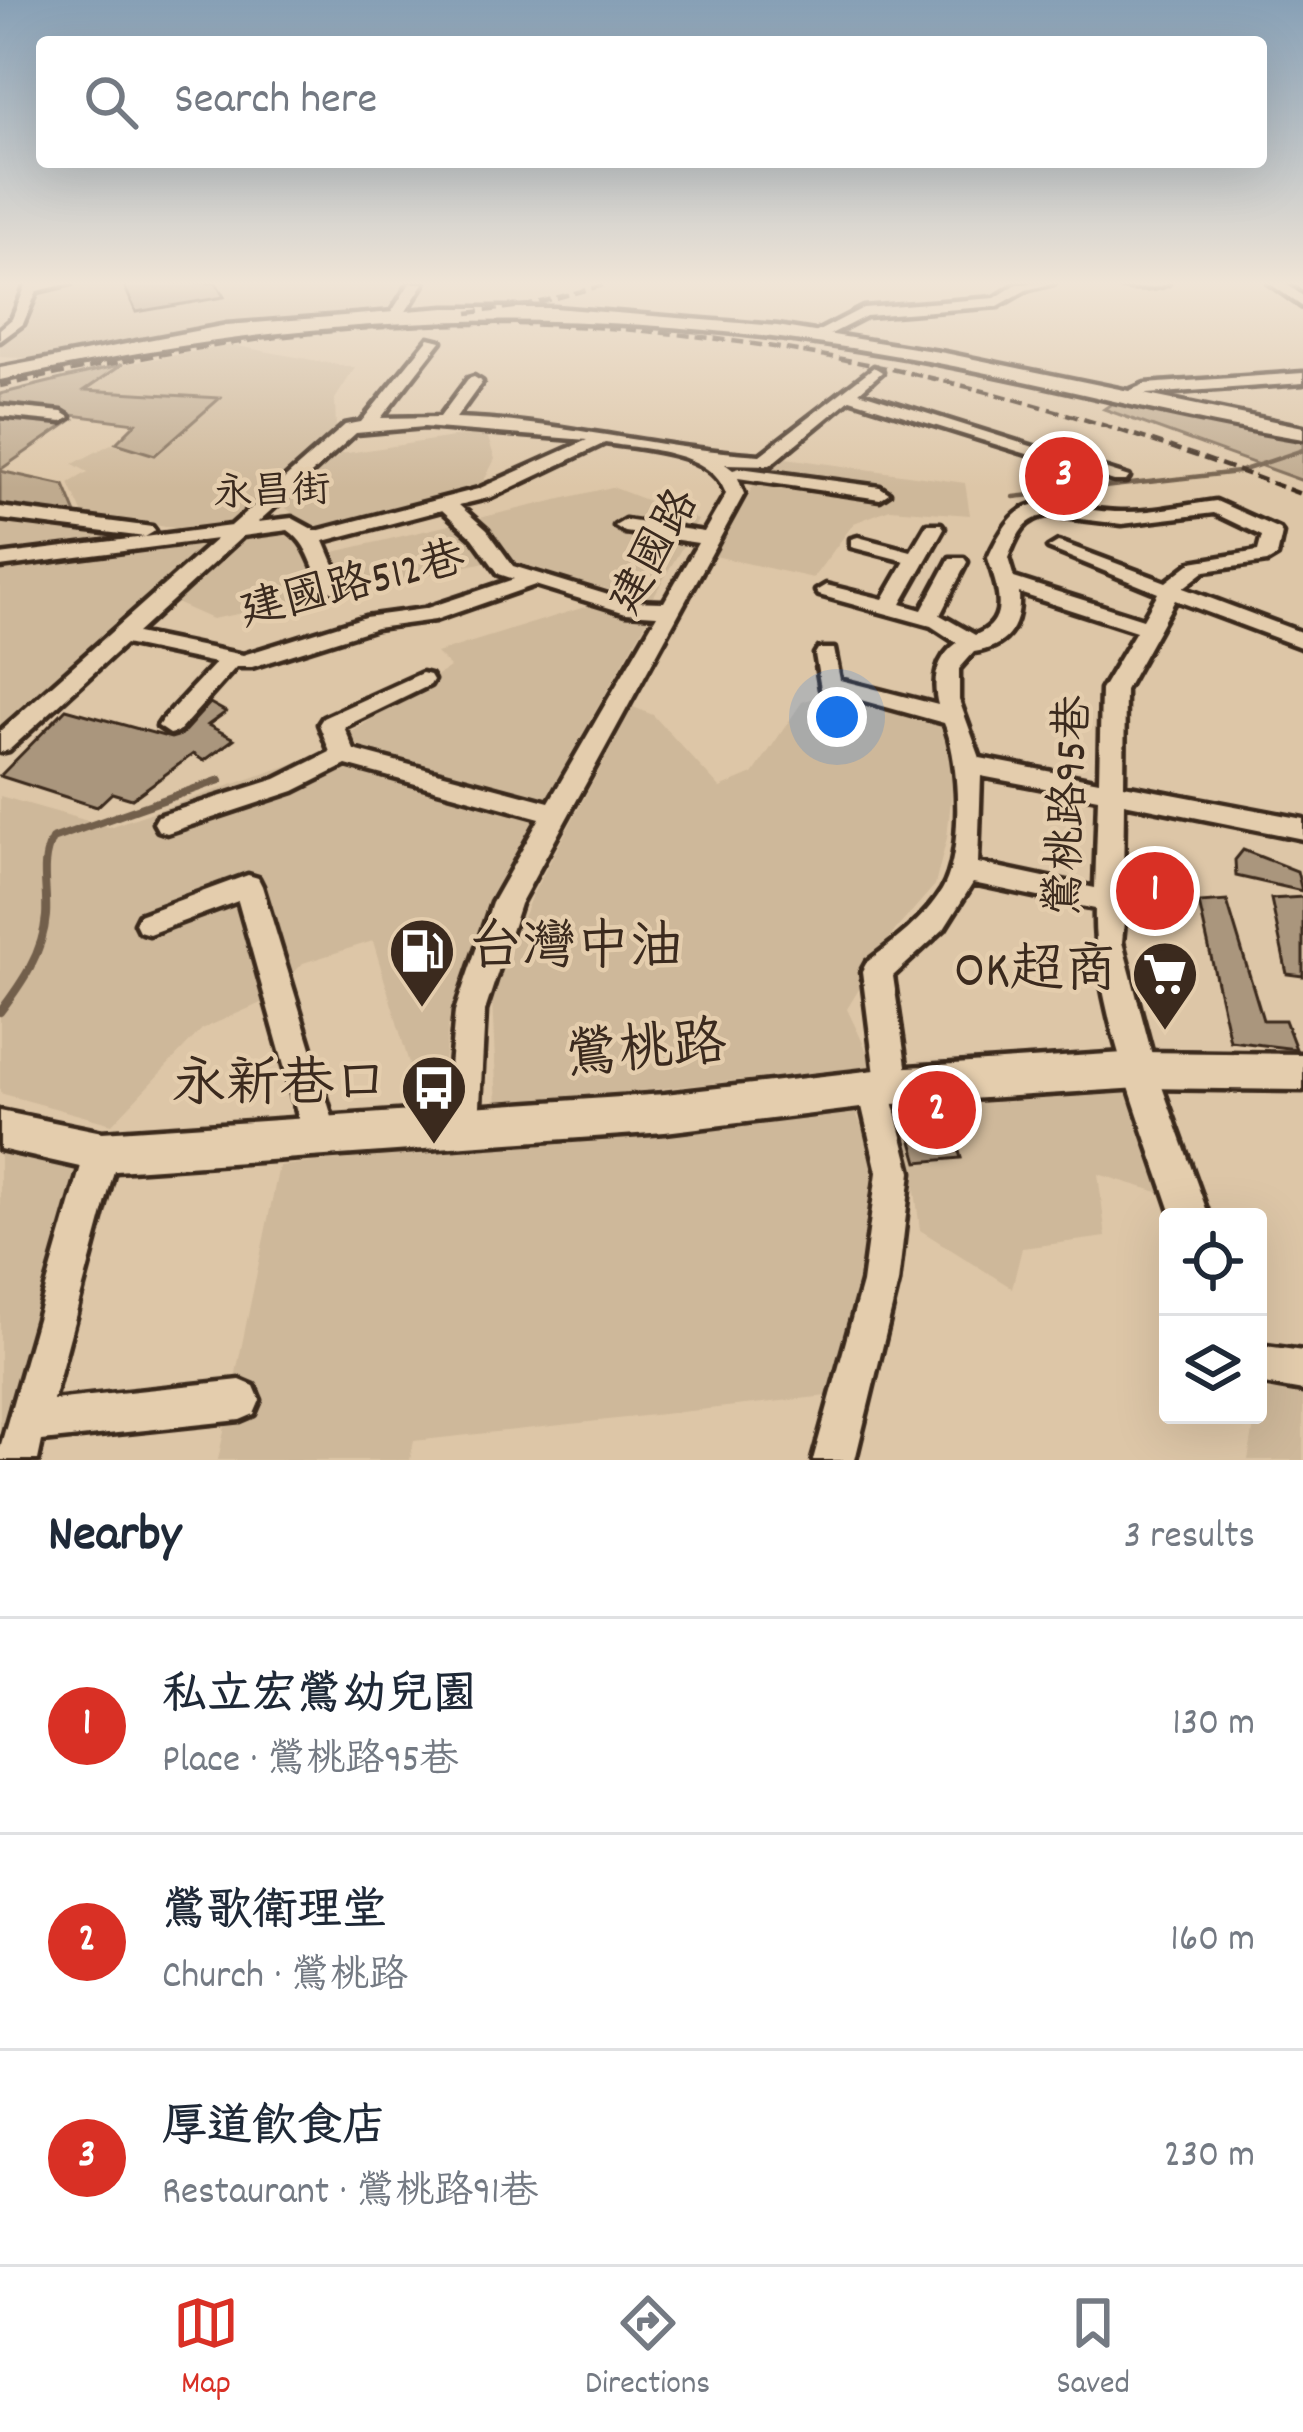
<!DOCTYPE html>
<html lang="en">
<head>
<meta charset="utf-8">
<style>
  :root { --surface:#fff; --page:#f2f2f3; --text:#1f2937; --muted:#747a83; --line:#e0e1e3; --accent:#d93025 }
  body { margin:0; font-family:Dekko,"LXGW WenKai TC",sans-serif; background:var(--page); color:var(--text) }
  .controls { position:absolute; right:36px; bottom:36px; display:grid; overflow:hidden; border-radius:12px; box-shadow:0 12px 48px #0002 }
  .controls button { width:108px; height:108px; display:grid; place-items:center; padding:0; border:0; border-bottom:3px solid var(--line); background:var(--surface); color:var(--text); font:60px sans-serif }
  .you { position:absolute; left:837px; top:717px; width:42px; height:42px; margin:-30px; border:9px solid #fff; border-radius:50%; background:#1a73e8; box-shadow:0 0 0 18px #1a73e833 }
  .badge { display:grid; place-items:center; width:78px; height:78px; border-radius:50%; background:var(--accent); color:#fff; font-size:39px; font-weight:700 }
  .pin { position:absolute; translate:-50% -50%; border:6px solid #fff; box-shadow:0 3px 12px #0006 }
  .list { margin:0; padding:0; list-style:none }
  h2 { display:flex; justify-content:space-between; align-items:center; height:156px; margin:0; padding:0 48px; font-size:51px }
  h2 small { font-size:39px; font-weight:400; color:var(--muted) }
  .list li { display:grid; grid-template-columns:78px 1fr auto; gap:36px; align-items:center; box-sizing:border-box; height:216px; padding:0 48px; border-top:3px solid var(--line) }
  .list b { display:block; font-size:45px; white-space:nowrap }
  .list p { margin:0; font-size:39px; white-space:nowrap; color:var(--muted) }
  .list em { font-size:39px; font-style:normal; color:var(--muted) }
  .icon { flex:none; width:66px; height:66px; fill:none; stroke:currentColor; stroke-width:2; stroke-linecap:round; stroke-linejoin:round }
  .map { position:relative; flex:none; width:1303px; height:1460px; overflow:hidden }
  .search { position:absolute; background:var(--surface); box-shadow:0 12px 48px #0002; left:36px; right:36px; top:36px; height:132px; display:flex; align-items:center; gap:30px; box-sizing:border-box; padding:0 42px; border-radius:12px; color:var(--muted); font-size:45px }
  .sheet { height:804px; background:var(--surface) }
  nav { display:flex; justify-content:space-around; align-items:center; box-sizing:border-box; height:168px; border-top:3px solid var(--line); background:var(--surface); font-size:33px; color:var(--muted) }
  nav a { display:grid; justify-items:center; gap:6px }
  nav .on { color:var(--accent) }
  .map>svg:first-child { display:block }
  .built { fill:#ceb89a }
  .green { fill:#bfaa8e; stroke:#7d6a56; stroke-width:3 }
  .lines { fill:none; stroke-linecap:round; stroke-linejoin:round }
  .stream-far1 { stroke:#725f4c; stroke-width:4.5 }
  .stream { stroke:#725f4c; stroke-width:8 }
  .building { fill:#aa967d; stroke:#3b2a1e; stroke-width:3 }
  .minor-casing { stroke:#3b2a1e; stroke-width:9 }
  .major-casing { stroke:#3b2a1e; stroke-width:9 }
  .minor { fill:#e4cdad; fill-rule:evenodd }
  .major { fill:#e4cdad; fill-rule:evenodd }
  .rail { stroke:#3b2a1e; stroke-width:4.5; stroke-dasharray:12 6; stroke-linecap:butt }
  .labels { text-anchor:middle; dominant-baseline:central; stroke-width:9; stroke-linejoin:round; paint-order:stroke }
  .far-street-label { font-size:39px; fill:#3b2a1e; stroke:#e4cdad }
  .street-label { font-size:45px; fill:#3b2a1e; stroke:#e4cdad }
  .near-poi-label { font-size:54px; fill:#3b2a1e; stroke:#e4cdad; text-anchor:end }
  .near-street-label { font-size:54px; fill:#3b2a1e; stroke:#e4cdad }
</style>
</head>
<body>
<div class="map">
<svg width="1303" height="1460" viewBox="0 0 1303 1460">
  <rect width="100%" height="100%" fill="#ddc6a7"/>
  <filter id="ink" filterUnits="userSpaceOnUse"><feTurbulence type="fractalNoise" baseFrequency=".00833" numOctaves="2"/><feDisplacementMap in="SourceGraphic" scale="24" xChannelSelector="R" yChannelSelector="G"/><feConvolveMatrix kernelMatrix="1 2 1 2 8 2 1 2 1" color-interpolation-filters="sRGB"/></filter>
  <g filter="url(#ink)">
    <path class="built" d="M 75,283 L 412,283 L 393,307 L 218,323 L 45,359 L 0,357 L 0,340 L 37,289 Z
      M 232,345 L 355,368 L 335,399 L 336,429 L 231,523 L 181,529 L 83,515 L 69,483 L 88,472 L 73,464 L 111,444 L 157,456 L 223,397 L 87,390 L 126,364 Z
      M 486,432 L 495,459 L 479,490 L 316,532 L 281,504 L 341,454 Z
      M 779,457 L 965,483 L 970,515 L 890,509 L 854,523 L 813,578 L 715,556 L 754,484 Z
      M 612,487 L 698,520 L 652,599 L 485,562 L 348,593 L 330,553 Z
      M 0,520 L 130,534 L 136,537 L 0,555 Z
      M 283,532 L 308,542 L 321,598 L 212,619 L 176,603 L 247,539 Z
      M 226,535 L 31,706 L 0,730 L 0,568 Z
      M 598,603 L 649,617 L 489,898 L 448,1027 L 443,1073 L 411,1070 L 373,941 L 303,963 L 268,1000 L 202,1029 L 112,1124 L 0,1093 L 0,796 L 109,827 L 316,756 L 450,667 L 436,653 Z
      M 828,692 L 935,720 L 956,750 L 947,838 L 935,885 L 893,933 L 847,1009 L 874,1066 L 497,1106 L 492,998 L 531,897 L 633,707 L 653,715 L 720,788 L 753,774 L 802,702 Z
      M 1130,1089 L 1165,1194 L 1098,1174 L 1106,1237 L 1022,1248 L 1012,1288 L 920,1230 L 904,1103 Z
      M 854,1108 L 886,1185 L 827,1396 L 414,1441 L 410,1460 L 218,1460 L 279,1166 Z
      M 0,1148 L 78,1170 L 0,1443 Z
      M 1260,1391 L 1303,1391 L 1303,1460 L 1248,1460 Z"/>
    <path class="green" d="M 123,364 L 85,390 L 220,398 L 155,455 L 116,443 L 136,423 L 0,406 L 0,394 Z
      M 1114,402 L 1303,437 L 1303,481 L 1104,409 Z
      M 0,413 L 72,420 L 0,470 Z
      M 0,471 L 64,485 L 79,521 L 0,511 Z"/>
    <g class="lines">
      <path class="stream-far1" d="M 1014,497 L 1238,472 L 1303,450"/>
      <path class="stream" d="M 0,1012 C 22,983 43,953 46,916 C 48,888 39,865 52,839 L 220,780"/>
    </g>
    <path class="building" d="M 123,283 L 216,283 L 224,297 L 136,312 Z
      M 210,703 L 226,712 L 208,725 L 234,739 L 204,761 L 193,754 L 132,799 L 112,793 L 97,807 L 0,776 L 66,709 L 171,738 L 181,735 Z
      M 1243,850 L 1297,871 L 1302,891 L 1236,876 L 1235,860 Z
      M 1128,870 L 1178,880 L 1186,912 L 1130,903 Z
      M 1303,897 L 1303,976 L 1287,974 L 1271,899 Z
      M 1227,901 L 1263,1020 L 1285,1020 L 1296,1049 L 1230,1041 L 1199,903 Z
      M 946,1107 L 961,1158 L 918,1162 L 903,1110 Z"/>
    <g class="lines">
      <g class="minor-casing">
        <path id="minor" d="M 27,283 L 71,283 L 37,291 L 23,324 L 0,341 L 0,329 L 12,319 Z
          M 410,283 L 424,283 L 403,316 L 393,316 L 391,313 Z
          M 1054,283 L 1026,290 L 998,306 L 866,316 L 819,340 L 807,337 L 863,308 L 995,298 L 1017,284 Z
          M 1111,283 L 1168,283 C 1155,290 1124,290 1111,283 Z
          M 1269,283 L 1285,283 L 1303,296 L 1303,307 Z
          M 429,338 L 441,341 L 381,418 L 440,417 L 468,379 L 474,377 L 482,382 L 456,418 C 559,421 658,449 760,455 L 874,367 L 882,372 L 859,392 L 1129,477 L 1126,481 L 1114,481 L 850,399 L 770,465 L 725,464 L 733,470 L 740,468 L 880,487 L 889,493 L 880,499 L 738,478 L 744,494 L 520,904 L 485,1011 L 479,1124 L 474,1135 L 462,1139 L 450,1135 L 445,1124 L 455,1011 L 492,903 L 540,818 L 346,765 L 294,791 L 167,833 L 158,830 L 154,823 L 158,816 L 276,779 L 330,752 L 319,724 L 323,718 L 422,673 L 430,675 L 433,680 L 430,685 L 344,727 L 354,750 L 549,802 L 657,615 L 626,613 L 535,585 L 435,620 L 376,628 L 252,667 L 236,667 L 178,732 L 170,734 L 158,726 L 162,720 L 215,663 L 125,644 L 9,750 L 0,752 L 0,731 L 216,539 L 0,567 L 0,555 L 145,537 L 0,519 L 0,507 L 152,527 L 155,531 L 145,537 L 231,526 L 345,425 L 361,422 ZM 424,427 L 587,440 L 478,489 L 316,531 L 292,518 L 258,522 L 356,433 ZM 605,443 C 643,449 713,451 726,494 L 704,532 L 625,520 L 615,526 L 625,532 L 698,543 L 664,602 L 628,601 L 513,566 L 487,530 L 459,505 L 492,497 ZM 442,510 L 473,538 L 499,574 L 514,579 L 424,609 L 365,617 L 243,655 L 137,633 L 243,536 L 288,530 C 316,549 310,580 333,592 L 343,586 L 324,541 Z
          M 1303,373 L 1303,383 L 1147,394 L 1123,402 L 1115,397 L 1145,384 Z
          M 0,406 L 62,412 L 70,417 L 62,422 L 0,416 Z
          M 1216,501 L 1279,529 L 1282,533 L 1277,556 L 1267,562 L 1205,571 L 1183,588 L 1303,633 L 1303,648 L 1175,600 L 1125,690 L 1124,785 L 1303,819 L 1303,839 L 1124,803 L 1123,896 L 1126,902 L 1122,942 L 1156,1070 L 1209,1217 L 1173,1217 C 1144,1128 1092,1001 1095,909 L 973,883 L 944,929 L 893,976 L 909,1086 L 904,1096 L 893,1101 L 911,1172 L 898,1283 L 855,1460 L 813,1460 L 862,1283 L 877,1172 L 858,1089 L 863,1079 L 875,1075 L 862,971 L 867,962 C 894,942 924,919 942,890 C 964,854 960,759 944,723 L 821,689 L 815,654 L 818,649 L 834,649 L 840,680 L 938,705 C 932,681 936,658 957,643 L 931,626 L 819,595 L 816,591 L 826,585 L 883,599 L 905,561 L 851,547 L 851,539 L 858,537 L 911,551 L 927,524 L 941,524 L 944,528 L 901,604 L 922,610 L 950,558 L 964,558 L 967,562 L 940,615 L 975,635 C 1012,621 997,588 988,558 C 1025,475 1050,511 1121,512 C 1152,513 1185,505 1216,501 ZM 1214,513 L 1262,536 L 1258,551 L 1192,562 L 1166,582 L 1065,544 L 1058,542 L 1048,548 L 1158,593 L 1143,619 L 1014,578 L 1008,558 C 1017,537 1022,519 1047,515 L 1122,524 ZM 1019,593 L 1136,631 L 1101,690 L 1099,781 L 980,758 L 959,700 L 959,669 L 974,652 C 1007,647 1021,627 1019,593 ZM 981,776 L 1098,798 L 1095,888 L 978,863 Z
          M 248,875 L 258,878 L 262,886 L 338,1137 L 333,1148 L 321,1153 L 309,1148 L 304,1137 L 238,901 L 149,934 L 139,931 L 135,923 L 139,915 Z
          M 102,1136 L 114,1141 L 119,1152 L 53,1400 L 240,1380 L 254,1386 L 260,1400 L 254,1414 L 240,1420 L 42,1441 L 38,1460 L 0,1460 L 0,1448 L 85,1152 L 90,1141 Z
          M 1258,1345 L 1303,1351 L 1303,1391 L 1258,1383 Z"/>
      </g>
      <g class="major-casing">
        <path id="major" d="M 445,308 L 554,308 L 777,326 L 945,353 L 1303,427 L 1303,439 C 1165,417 1031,378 893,355 C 579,301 311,311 0,380 L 0,368 L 227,325 Z
          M 1140,1052 L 1303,1054 L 1303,1090 L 1140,1088 L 893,1104 L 665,1132 L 102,1172 L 0,1149 L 0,1111 L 102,1132 L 665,1094 L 893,1068 Z"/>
      </g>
      <use href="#minor" class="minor"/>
      <use href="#major" class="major"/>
      <path class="rail" d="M 468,313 L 530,305 L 611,283
        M 0,386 C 108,363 214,343 323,332 C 662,298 990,374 1303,495"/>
    </g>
  </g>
  <linearGradient id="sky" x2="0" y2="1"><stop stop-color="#87a0b6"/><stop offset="0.58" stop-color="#f0e5d7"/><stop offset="1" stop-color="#f0e5d7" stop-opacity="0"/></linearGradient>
  <rect width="1303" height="488" fill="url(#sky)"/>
  <defs>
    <g id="fuel-pin" transform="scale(3.45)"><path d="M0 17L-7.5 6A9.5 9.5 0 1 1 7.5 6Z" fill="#3b2a1e" stroke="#e4cdad"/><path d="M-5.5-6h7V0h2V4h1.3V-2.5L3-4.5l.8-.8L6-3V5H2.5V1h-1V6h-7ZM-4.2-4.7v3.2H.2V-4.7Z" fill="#fff"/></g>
    <g id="supermarket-pin" transform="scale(3.45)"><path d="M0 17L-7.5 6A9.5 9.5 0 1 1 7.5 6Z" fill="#3b2a1e" stroke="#e4cdad"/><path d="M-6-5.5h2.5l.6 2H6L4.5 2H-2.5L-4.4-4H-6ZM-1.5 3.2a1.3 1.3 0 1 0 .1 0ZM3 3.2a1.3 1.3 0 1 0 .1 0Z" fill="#fff"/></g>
    <g id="bus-pin" transform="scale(3.45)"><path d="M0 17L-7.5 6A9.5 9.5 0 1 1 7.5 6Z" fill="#3b2a1e" stroke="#e4cdad"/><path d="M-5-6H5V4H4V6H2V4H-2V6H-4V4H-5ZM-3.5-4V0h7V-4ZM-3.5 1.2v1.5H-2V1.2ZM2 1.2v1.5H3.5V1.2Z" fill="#fff"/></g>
  </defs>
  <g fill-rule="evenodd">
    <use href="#fuel-pin" x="422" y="951"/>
    <use href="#supermarket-pin" x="1165" y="974"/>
    <use href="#bus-pin" x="434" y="1088"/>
  </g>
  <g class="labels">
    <g class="far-street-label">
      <text transform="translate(272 495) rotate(-2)">永昌街</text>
    </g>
    <g class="street-label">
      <text transform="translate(657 553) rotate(-61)">建國路</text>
      <text transform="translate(353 588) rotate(-14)">建國路512巷</text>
      <text transform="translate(1072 806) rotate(-87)">鶯桃路95巷</text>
    </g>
    <g class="near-poi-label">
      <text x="468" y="951" text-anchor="start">台灣中油</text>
      <text x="1118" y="974">OK超商</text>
      <text x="388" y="1088">永新巷口</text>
    </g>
    <g class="near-street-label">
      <text transform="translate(646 1054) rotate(-5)">鶯桃路</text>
    </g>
  </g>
</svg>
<div class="controls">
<button><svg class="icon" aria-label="locate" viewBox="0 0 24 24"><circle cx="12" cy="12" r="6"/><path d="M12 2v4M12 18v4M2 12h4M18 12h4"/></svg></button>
<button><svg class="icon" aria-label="layers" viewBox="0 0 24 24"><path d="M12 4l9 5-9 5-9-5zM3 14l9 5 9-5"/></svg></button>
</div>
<div class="you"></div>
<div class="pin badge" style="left:1155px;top:891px">1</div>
<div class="pin badge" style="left:937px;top:1110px">2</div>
<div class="pin badge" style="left:1064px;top:476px">3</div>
<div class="search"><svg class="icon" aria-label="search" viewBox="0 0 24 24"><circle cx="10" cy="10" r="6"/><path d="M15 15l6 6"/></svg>Search here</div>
</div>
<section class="sheet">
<h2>Nearby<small>3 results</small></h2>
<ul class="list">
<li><span class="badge">1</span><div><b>私立宏鶯幼兒園</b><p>Place · 鶯桃路95巷</p></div><em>130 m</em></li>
<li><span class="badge">2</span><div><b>鶯歌衛理堂</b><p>Church · 鶯桃路</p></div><em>160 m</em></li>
<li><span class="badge">3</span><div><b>厚道飲食店</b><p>Restaurant · 鶯桃路91巷</p></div><em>230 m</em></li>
</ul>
</section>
<nav>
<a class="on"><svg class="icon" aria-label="map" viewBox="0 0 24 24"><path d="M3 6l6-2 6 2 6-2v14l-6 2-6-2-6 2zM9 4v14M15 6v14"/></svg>Map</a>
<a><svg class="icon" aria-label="directions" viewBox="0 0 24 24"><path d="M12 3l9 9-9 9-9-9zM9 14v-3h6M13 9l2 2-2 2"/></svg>Directions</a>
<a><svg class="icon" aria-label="saved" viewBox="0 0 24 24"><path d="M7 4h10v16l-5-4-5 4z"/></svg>Saved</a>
</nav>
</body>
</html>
